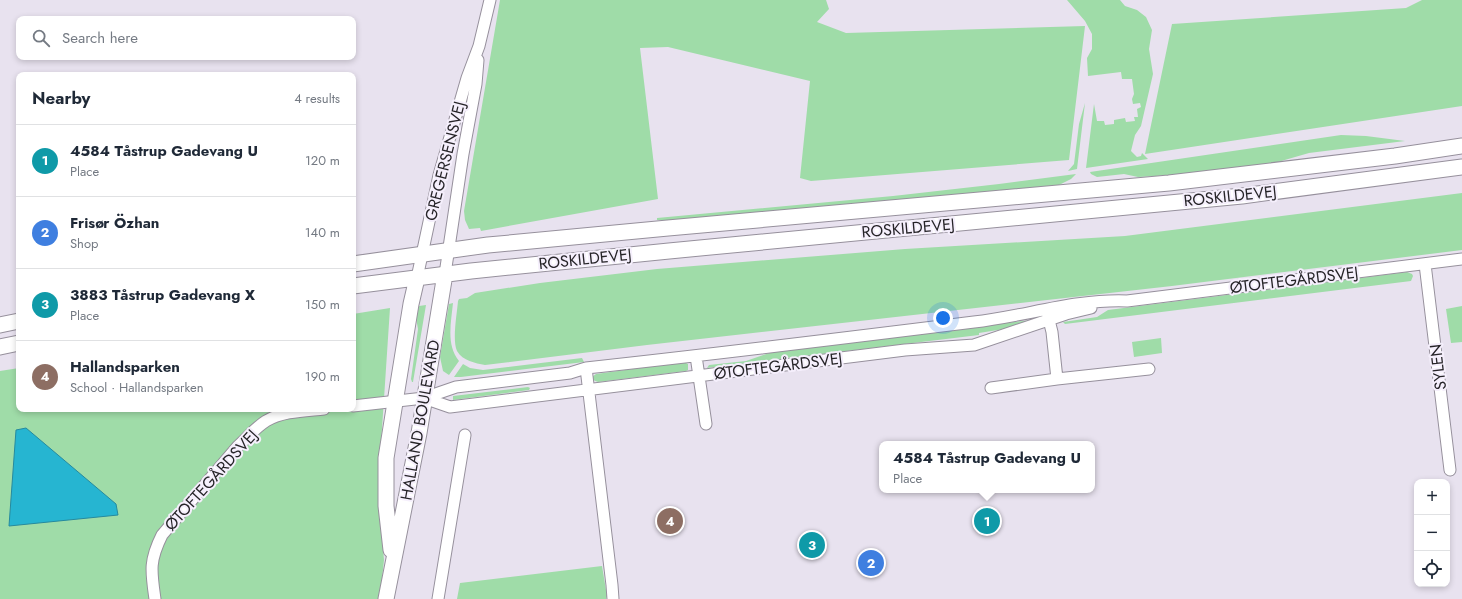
<!DOCTYPE html>
<html lang="en">
<head>
<meta charset="utf-8">
<style>
  :root { --surface:#fff; --page:#f2f2f3; --text:#1f2937; --muted:#747a83; --line:#e0e1e3; --accent:#872791 }
  body { margin:0; font-family:Jost,sans-serif; background:var(--page); color:var(--text) }
  .controls { position:absolute; right:12px; bottom:12px; display:grid; overflow:hidden; border-radius:8px; box-shadow:0 2px 6px #0003 }
  .controls button { width:36px; height:36px; display:grid; place-items:center; padding:0; border:0; border-bottom:1px solid var(--line); background:var(--surface); color:var(--text); font:20px sans-serif }
  .you { position:absolute; left:943px; top:318px; width:14px; height:14px; margin:-10px; border:3px solid #fff; border-radius:50%; background:#1a73e8; box-shadow:0 0 0 6px #1a73e833 }
  .badge { display:grid; place-items:center; width:26px; height:26px; border-radius:50%; background:var(--accent); color:#fff; font-size:13px; font-weight:700 }
  .pin { position:absolute; translate:-50% -50%; border:2px solid #fff; box-shadow:0 1px 4px #0006 }
  .popup { position:absolute; left:879px; top:441px; width:216px; height:52px; box-sizing:border-box; display:grid; place-content:center; border-radius:8px; background:var(--surface); filter:drop-shadow(0 1px 3px #0005); font-size:13px; white-space:nowrap; color:var(--muted) }
  .popup b { font-size:15px; color:var(--text) }
  .popup::after { content:''; position:absolute; left:50%; top:100%; margin-left:-8px; border:8px solid transparent; border-top-color:var(--surface) }
  .list { margin:0; padding:0; list-style:none }
  h2 { display:flex; justify-content:space-between; align-items:center; height:52px; margin:0; padding:0 16px; font-size:17px }
  h2 small { font-size:13px; font-weight:400; color:var(--muted) }
  .list li { display:grid; grid-template-columns:26px 1fr auto; gap:12px; align-items:center; box-sizing:border-box; height:72px; padding:0 16px; border-top:1px solid var(--line) }
  .list b { display:block; font-size:15px; white-space:nowrap }
  .list p { margin:0; font-size:13px; white-space:nowrap; color:var(--muted) }
  .list em { font-size:13px; font-style:normal; color:var(--muted) }
  .icon { flex:none; width:22px; height:22px; fill:none; stroke:currentColor; stroke-width:2; stroke-linecap:round; stroke-linejoin:round }
  .map { position:relative; flex:none; width:1462px; height:599px; overflow:hidden }
  .search { position:absolute; background:var(--surface); box-shadow:0 2px 6px #0003; left:16px; top:16px; width:340px; height:44px; display:flex; align-items:center; gap:10px; box-sizing:border-box; padding:0 14px; border-radius:8px; color:var(--muted); font-size:15px }
  .panel { position:absolute; background:var(--surface); box-shadow:0 2px 6px #0003; left:16px; top:72px; width:340px; height:340px; border-radius:8px }
  .map>svg:first-child { display:block }
  .green { fill:#9fdca8 }
  .water { fill:#26b5d1; stroke:#268a9e }
  .lines { fill:none; stroke-linecap:round; stroke-linejoin:round }
  .street-casing { stroke:#96909c; stroke-width:13 }
  .secondary-casing { stroke:#96909c; stroke-width:17 }
  .street { stroke:#fff; stroke-width:11 }
  .secondary { stroke:#fff; stroke-width:15 }
  .labels { text-anchor:middle; dominant-baseline:central; stroke-width:4; stroke-linejoin:round; paint-order:stroke }
  .street-label { font-size:16px; fill:#262428; stroke:#f5effc }
</style>
</head>
<body>
<div class="map">
<svg width="1462" height="599" viewBox="0 0 1462 599">
  <rect width="100%" height="100%" fill="#e8e2ef"/>
  <path class="green" d="M 500,0 L 826,0 L 829,9 L 817,22 L 846,33 L 1085,26 L 1069,160 L 811,181 L 800,178 L 810,81 L 668,47 L 640,48 L 658,199 L 481,231 L 480,228 L 469,229 L 465,220 L 464,211 Z
    M 1067,0 L 1120,0 L 1125,6 L 1137,10 L 1146,17 L 1152,30 L 1149,49 L 1153,74 L 1141,126 L 1135,135 L 1131,151 L 1137,157 L 1141,156 L 1142,153 L 1148,159 L 1086,168 L 1094,104 L 1097,121 L 1104,121 L 1105,125 L 1114,124 L 1114,120 L 1125,118 L 1126,122 L 1135,121 L 1134,117 L 1138,117 L 1137,109 L 1141,107 L 1140,103 L 1133,104 L 1132,99 L 1134,94 L 1132,79 L 1122,79 L 1121,72 L 1088,76 L 1087,58 L 1092,49 L 1092,34 L 1085,21 Z
    M 1422,0 L 1462,0 L 1462,106 L 1145,154 L 1172,24 L 1406,8 Z
    M 1085,103 L 1077,169 L 1068,171 L 1074,164 L 1079,124 Z
    M 1341,135 L 1366,136 L 1405,141 L 1309,153 L 1267,165 L 1173,175 L 1138,177 L 1124,174 L 1097,177 L 1091,174 L 1090,172 Z
    M 1076,174 L 1071,179 L 1057,186 L 683,221 L 657,220 L 657,218 L 893,196 L 999,184 Z
    M 1462,193 L 1462,250 L 1172,286 L 647,345 L 485,365 C 475,363 463,361 457,351 C 452,340 457,314 458,301 L 459,299 L 467,298 L 475,293 L 540,283 L 657,269 L 905,249 L 1125,236 Z
    M 1407,272 L 1412,274 L 1413,276 L 1411,281 L 1065,324 L 1063,322 L 1097,317 L 1108,310 Z
    M 453,303 C 451,323 446,345 459,361 L 449,375 L 443,371 L 440,357 L 449,304 Z
    M 426,305 L 413,382 L 412,382 L 411,379 L 418,329 L 416,318 L 419,306 Z
    M 1462,306 L 1462,342 L 1451,343 L 1446,309 Z
    M 390,308 L 378,489 L 384,560 L 380,599 L 0,599 L 0,371 L 19,368 L 19,409 L 353,409 L 353,314 Z
    M 1032,320 L 1004,329 L 979,333 L 979,335 L 707,368 L 709,365 L 746,361 L 772,352 L 1004,322 L 1005,323 Z
    M 1161,338 L 1162,353 L 1134,357 L 1132,342 Z
    M 582,358 L 584,362 L 461,377 L 454,377 L 463,364 L 470,368 L 483,370 Z
    M 684,362 L 688,364 L 688,370 L 686,371 L 598,382 L 593,380 L 592,377 L 596,374 Z
    M 528,387 L 530,388 L 529,390 L 453,400 L 453,396 Z
    M 602,566 L 607,596 L 606,599 L 457,599 L 460,583 Z"/>
  <path class="water" d="M 26,428 L 116,504 L 118,515 L 9,526 L 16,430 Z"/>
  <g class="lines">
    <g class="street-casing">
      <path id="street" d="M 1425,264 L 1450,470
        M 445,274 L 463,154 L 476,84 L 478,60
        M 417,278 L 439,175 L 467,78 L 479,46 L 490,0
        M 1047,312 L 1052,332 L 1057,379 L 1149,369
        M 696,356 L 706,424
        M 586,368 L 612,585 L 613,599
        M 991,388 L 1057,379
        M 424,398 L 450,407 L 905,350 L 974,345 L 1066,314 L 1091,308
        M 353,406 L 424,398 L 456,387 L 570,373 L 586,368 C 716,354 845,338 974,322 C 1026,316 1075,299 1127,301 L 1462,259
        M 155,599 C 151,571 149,561 162,535 L 238,446 C 247,438 255,428 266,421 C 283,411 305,411 324,409
        M 438,599 L 465,435"/>
    </g>
    <g class="secondary-casing">
      <path id="secondary" d="M 353,264 L 488,245 L 668,228 L 1169,183 L 1395,156 L 1462,146
        M 353,286 L 471,271 L 669,251 L 1242,196 L 1462,167
        M 0,325 L 19,321
        M 0,347 L 19,343
        M 391,550 L 386,506 L 386,458 L 411,304 L 417,278
        M 386,599 L 419,433 L 445,274"/>
    </g>
    <use href="#street" class="street"/>
    <use href="#secondary" class="secondary"/>
  </g>
  <g class="labels">
    <g class="street-label">
      <text transform="translate(445 161) rotate(-76)">GREGERSENSVEJ</text>
      <text transform="translate(1230 196) rotate(-6)">ROSKILDEVEJ</text>
      <text transform="translate(908 228) rotate(-5)">ROSKILDEVEJ</text>
      <text transform="translate(585 259) rotate(-6)">ROSKILDEVEJ</text>
      <text transform="translate(1294 280) rotate(-7)">ØTOFTEGÅRDSVEJ</text>
      <text transform="translate(778 366) rotate(-7)">ØTOFTEGÅRDSVEJ</text>
      <text transform="translate(1438 367) rotate(-97)">SYLEN</text>
      <text transform="translate(420 420) rotate(-80)">HALLAND BOULEVARD</text>
      <text transform="translate(211 480) rotate(-48)">ØTOFTEGÅRDSVEJ</text>
    </g>
  </g>
</svg>
<div class="controls">
<button>+</button>
<button>−</button>
<button><svg class="icon" aria-label="locate" viewBox="0 0 24 24"><circle cx="12" cy="12" r="6"/><path d="M12 2v4M12 18v4M2 12h4M18 12h4"/></svg></button>
</div>
<div class="you"></div>
<div class="pin badge" style="left:987px;top:521px;background:#0f9aa8">1</div>
<div class="popup"><b>4584 Tåstrup Gadevang U</b>Place</div>
<div class="pin badge" style="left:871px;top:563px;background:#3f7fe0">2</div>
<div class="pin badge" style="left:812px;top:545px;background:#0f9aa8">3</div>
<div class="pin badge" style="left:670px;top:521px;background:#8d6e63">4</div>
<div class="search"><svg class="icon" aria-label="search" viewBox="0 0 24 24"><circle cx="10" cy="10" r="6"/><path d="M15 15l6 6"/></svg>Search here</div>
<section class="panel">
<h2>Nearby<small>4 results</small></h2>
<ul class="list">
<li><span class="badge" style="background:#0f9aa8">1</span><div><b>4584 Tåstrup Gadevang U</b><p>Place</p></div><em>120 m</em></li>
<li><span class="badge" style="background:#3f7fe0">2</span><div><b>Frisør Özhan</b><p>Shop</p></div><em>140 m</em></li>
<li><span class="badge" style="background:#0f9aa8">3</span><div><b>3883 Tåstrup Gadevang X</b><p>Place</p></div><em>150 m</em></li>
<li><span class="badge" style="background:#8d6e63">4</span><div><b>Hallandsparken</b><p>School · Hallandsparken</p></div><em>190 m</em></li>
</ul>
</section>
</div>
</body>
</html>
